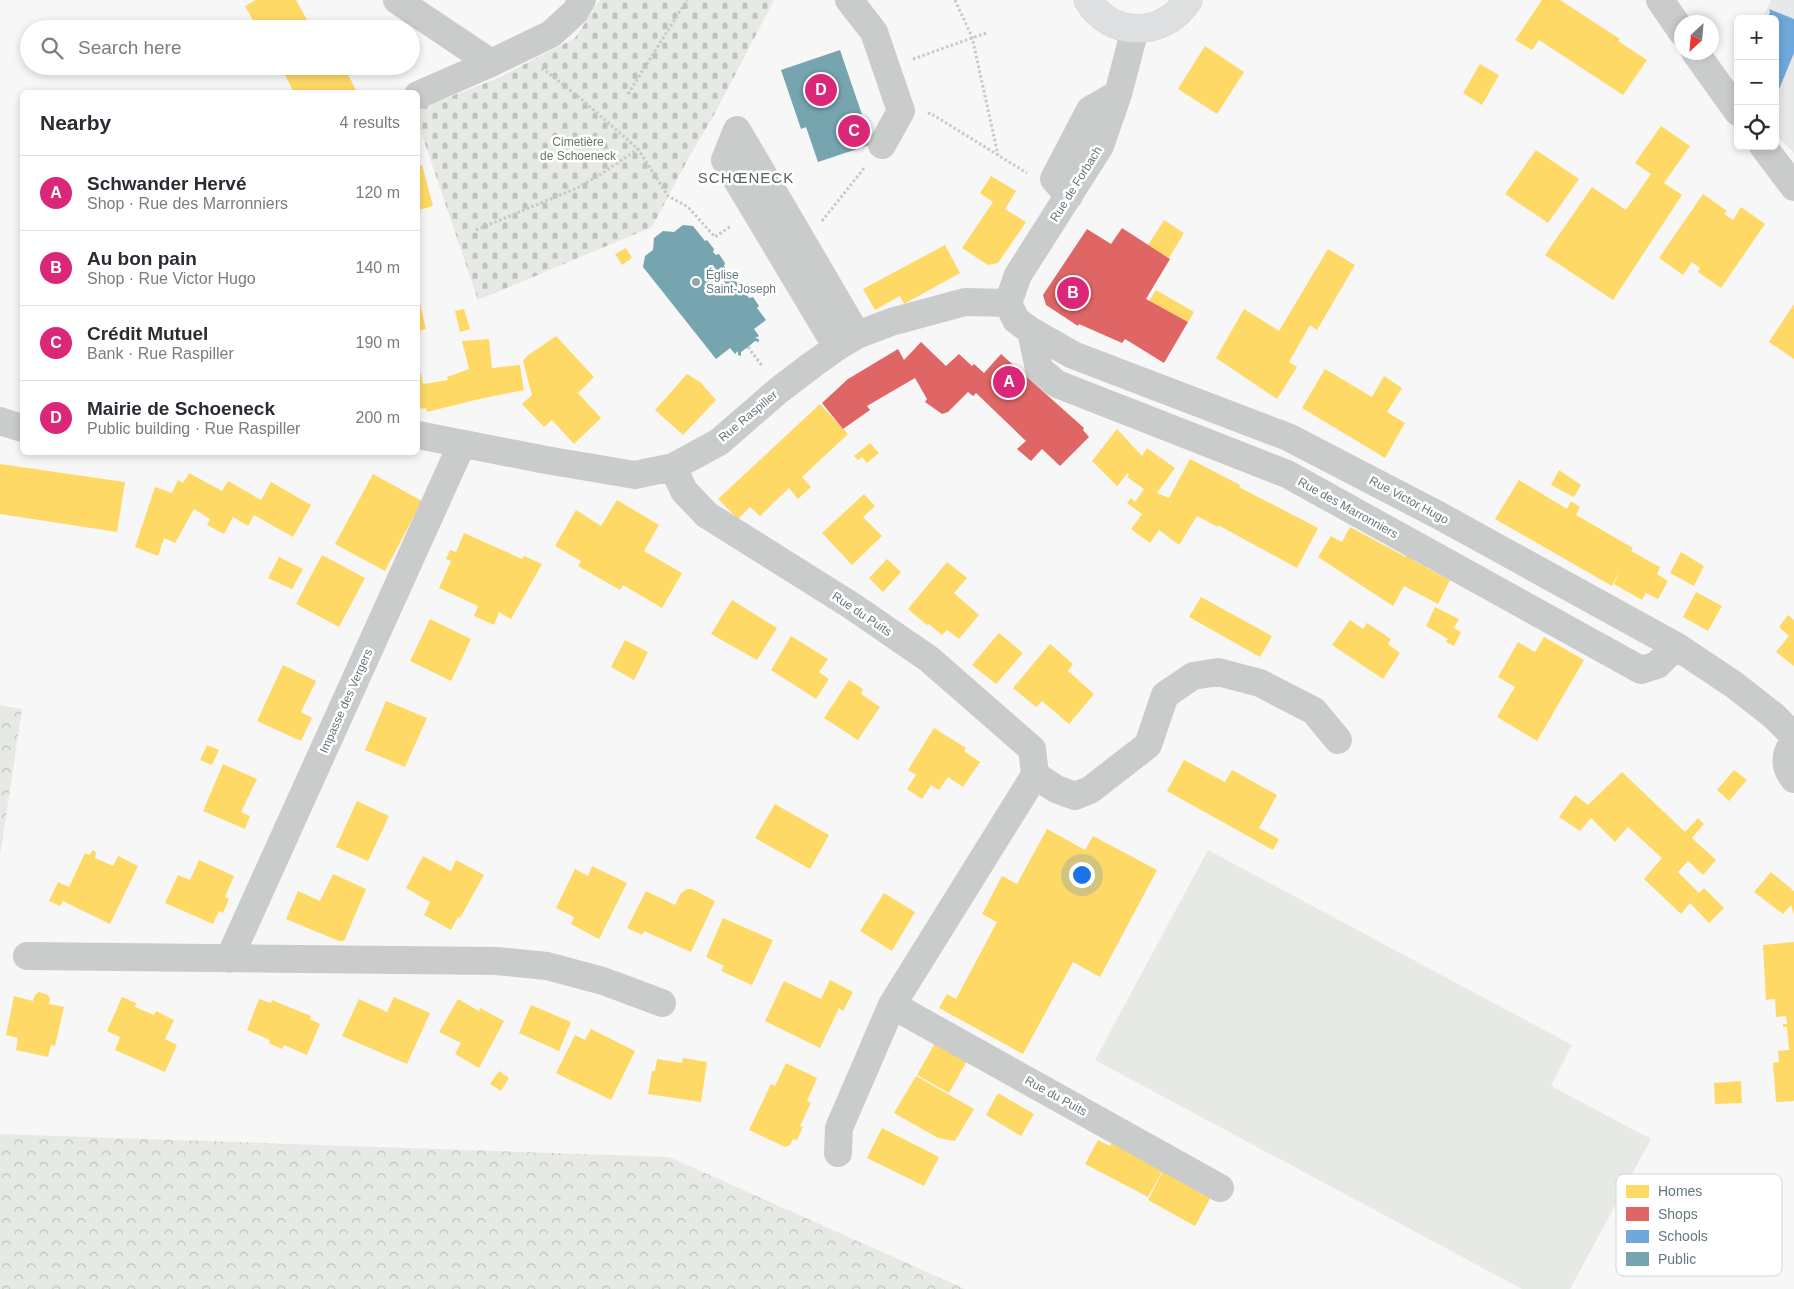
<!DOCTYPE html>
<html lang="en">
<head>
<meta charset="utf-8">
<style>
  :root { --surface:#fff; --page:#f2f2f3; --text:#2b2b33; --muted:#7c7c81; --line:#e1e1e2; --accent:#db2777 }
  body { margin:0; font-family:Helvetica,sans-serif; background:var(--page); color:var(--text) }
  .controls { position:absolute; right:15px; top:15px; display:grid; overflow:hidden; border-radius:8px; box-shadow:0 2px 8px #0003 }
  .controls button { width:45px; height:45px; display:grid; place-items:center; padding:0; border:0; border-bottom:1px solid var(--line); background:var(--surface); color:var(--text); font:25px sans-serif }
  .compass { position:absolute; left:1674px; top:15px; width:45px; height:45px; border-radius:50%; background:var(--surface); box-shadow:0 2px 8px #0003; rotate:206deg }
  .you { position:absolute; left:1081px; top:874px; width:18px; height:18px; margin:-12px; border:4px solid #fff; border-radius:50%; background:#1a73e8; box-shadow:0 0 0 8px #1a73e833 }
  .badge { display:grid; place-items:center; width:32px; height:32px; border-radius:50%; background:var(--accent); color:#fff; font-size:16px; font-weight:700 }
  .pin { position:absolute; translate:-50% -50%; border:2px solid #fff; box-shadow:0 1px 5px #0006 }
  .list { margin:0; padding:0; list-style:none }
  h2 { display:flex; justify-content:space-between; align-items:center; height:65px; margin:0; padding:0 20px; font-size:21px }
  h2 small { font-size:16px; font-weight:400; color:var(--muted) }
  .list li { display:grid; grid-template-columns:32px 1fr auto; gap:15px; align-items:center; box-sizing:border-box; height:75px; padding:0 20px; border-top:1px solid var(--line) }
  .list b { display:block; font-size:19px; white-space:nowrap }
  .list p { margin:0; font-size:16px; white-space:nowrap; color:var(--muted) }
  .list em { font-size:16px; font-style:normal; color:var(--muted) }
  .icon { flex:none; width:28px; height:28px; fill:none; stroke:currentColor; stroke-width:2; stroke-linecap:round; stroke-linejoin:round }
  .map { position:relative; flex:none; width:1794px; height:1289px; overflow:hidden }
  .search { position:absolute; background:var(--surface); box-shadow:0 2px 8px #0003; left:20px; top:20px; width:400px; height:55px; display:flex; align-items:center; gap:12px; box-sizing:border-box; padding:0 18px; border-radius:28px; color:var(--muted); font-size:19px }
  .panel { position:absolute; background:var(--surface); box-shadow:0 2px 8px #0003; left:20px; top:90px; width:400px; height:365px; border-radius:8px }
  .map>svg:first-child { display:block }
  .built { fill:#e7e8e8 }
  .green { fill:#e6e9e4 }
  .forest { fill:url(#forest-crowns) }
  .cemetery { fill:url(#cemetery-stones) }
  .homes { fill:#ffd966 }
  .shops { fill:#e06666 }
  .schools { fill:#6fa8dc }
  .public { fill:#76a5af }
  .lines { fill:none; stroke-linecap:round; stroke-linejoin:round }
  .major-casing { stroke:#d2d3d4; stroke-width:29 }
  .path { stroke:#c7c8c9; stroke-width:3; stroke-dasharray:2.5 2.5; stroke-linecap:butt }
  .minor { stroke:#cacccc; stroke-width:28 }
  .major { stroke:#dedfe0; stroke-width:28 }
  .poi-dot { fill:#98a4a8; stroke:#fff; stroke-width:2 }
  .labels { text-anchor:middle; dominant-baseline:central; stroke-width:5; stroke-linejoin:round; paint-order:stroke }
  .park-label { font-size:12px; fill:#6a7764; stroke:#fff }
  .street-label { font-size:12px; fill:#65777e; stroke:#fff }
  .poi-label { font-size:12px; fill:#65777e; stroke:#fff; text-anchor:start }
  .quarter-label { font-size:15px; letter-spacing:1px; fill:#56646a; stroke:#fff }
  .key { fill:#fff; stroke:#d1d6d8; stroke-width:1 }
  .key-label { font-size:14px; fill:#65777e }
</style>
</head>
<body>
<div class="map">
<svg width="1794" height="1289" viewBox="0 0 1794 1289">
  <defs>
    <pattern id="forest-crowns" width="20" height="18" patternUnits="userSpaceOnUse" patternTransform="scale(1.25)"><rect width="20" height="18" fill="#e6e9e4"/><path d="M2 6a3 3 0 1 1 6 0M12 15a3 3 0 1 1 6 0" fill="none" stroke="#bec2be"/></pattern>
    <pattern id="cemetery-stones" width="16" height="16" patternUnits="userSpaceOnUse" patternTransform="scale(1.25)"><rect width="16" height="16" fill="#e6e9e4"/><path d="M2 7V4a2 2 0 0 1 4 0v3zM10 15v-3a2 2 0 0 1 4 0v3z" fill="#bec2be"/></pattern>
  </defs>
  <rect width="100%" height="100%" fill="#f7f7f7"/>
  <path class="built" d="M 1771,0 L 1794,0 L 1794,153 L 1775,133 L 1775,19 L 1762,19 Z"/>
  <path class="green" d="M 1208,850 L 1572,1045 L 1551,1086 L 1651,1139 L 1570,1289 L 1522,1289 L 1095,1060 Z"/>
  <path class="forest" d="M 0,705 L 22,709 L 0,856 Z
    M 0,1134 L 669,1157 L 965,1289 L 0,1289 Z"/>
  <path class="cemetery" d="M 600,0 L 774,0 L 715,113 L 687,161 L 652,227 L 478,300 L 418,123 L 418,109 L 496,79 L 575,38 Z"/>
  <path class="homes" d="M 256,0 L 296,0 L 312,29 L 253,29 L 250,24 L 254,22 L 245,6 Z
    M 1542,0 L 1560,0 L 1620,39 L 1618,41 L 1647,60 L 1623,95 L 1539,40 L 1532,50 L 1515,40 Z
    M 1205,46 L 1244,72 L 1217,114 L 1178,89 Z
    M 1480,64 L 1499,75 L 1482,105 L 1463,93 Z
    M 302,66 L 344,67 L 357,92 L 294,92 L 285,75 Z
    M 1661,126 L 1690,146 L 1664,183 L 1682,195 L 1613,300 L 1545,255 L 1592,187 L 1626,210 L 1651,174 L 1635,163 Z
    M 1536,150 L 1579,179 L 1548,223 L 1505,194 Z
    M 422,165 L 433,206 L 419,210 L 418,166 Z
    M 991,176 L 1016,191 L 1005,209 L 1026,222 L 998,263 L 988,265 L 962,248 L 993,202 L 980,193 Z
    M 1703,194 L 1727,211 L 1724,214 L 1733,220 L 1741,207 L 1765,224 L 1721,288 L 1698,272 L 1700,268 L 1692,262 L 1683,275 L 1659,258 Z
    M 1164,220 L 1184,233 L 1169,258 L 1148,245 Z
    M 945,245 L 960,273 L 904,304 L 900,296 L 875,310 L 863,289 Z
    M 626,248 L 632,258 L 622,265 L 615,254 Z
    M 1328,249 L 1355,265 L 1317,330 L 1310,325 L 1289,362 L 1297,367 L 1277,399 L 1216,358 L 1244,309 L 1279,331 Z
    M 1156,290 L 1194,312 L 1188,322 L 1149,301 Z
    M 419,299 L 426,329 L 418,331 L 418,300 Z
    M 1794,304 L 1794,359 L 1769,342 Z
    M 464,309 L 470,329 L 460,332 L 455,311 Z
    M 556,336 L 594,377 L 578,393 L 601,418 L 574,444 L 552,420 L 544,427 L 522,404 L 532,395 L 523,361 L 527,356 Z
    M 489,339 L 492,368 L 520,365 L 524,390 L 475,400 L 427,412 L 426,408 L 418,409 L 418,374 L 421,373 L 423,384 L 448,380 L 447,377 L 469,369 L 462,341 Z
    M 1325,369 L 1372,397 L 1384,376 L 1402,388 L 1387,412 L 1405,423 L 1385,458 L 1302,408 Z
    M 687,374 L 700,382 L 716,400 L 683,435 L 655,410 Z
    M 820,404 L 848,434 L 802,477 L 811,487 L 798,499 L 789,488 L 760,516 L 750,507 L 738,519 L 718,499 Z
    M 1117,429 L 1142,456 L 1147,448 L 1175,468 L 1157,493 L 1169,498 L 1190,459 L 1240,485 L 1239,487 L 1318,528 L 1297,568 L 1218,525 L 1218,527 L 1197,516 L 1179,545 L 1159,530 L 1150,543 L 1131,529 L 1142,514 L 1127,503 L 1131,498 L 1135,502 L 1144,489 L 1127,477 L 1129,474 L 1127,474 L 1117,486 L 1092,461 Z
    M 870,443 L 879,453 L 867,463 L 862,457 L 858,460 L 854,456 Z
    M 0,464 L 125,482 L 117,532 L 0,514 Z
    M 1559,470 L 1581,485 L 1574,497 L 1551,485 Z
    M 189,473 L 222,491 L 228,481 L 261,500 L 271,482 L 311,505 L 293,537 L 254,515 L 248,526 L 233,517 L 224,534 L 207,525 L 210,519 L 194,509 L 175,543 L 164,538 L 158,556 L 135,547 L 155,487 L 172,493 L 178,480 L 183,483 Z
    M 373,474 L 422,501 L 385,571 L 335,544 Z
    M 1519,480 L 1567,509 L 1571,501 L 1580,507 L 1576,515 L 1633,548 L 1631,551 L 1660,567 L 1657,574 L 1668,581 L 1658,599 L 1646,593 L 1642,600 L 1614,584 L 1620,570 L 1612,586 L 1495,519 Z
    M 864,494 L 875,506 L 863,517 L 882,536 L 852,565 L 822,533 Z
    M 617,500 L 659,525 L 644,551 L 682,573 L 662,608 L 623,585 L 620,590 L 578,566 L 581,561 L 555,546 L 576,510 L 601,526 Z
    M 1350,527 L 1406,557 L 1408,553 L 1416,557 L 1414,561 L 1422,565 L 1425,561 L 1428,562 L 1425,567 L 1450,580 L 1438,604 L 1404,586 L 1393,606 L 1318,557 L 1331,536 L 1342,542 Z
    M 464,533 L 522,559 L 524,556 L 542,564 L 511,619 L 499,612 L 494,625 L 474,616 L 478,606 L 439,588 L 451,561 L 446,559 L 450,550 L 456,552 Z
    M 1681,552 L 1704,566 L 1694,586 L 1670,573 Z
    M 322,555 L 365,578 L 339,627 L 296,604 Z
    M 279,557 L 303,569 L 292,589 L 268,578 Z
    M 887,559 L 901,572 L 883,592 L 869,578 Z
    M 947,562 L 967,578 L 954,593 L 979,615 L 959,639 L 947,630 L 942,635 L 929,624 L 927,625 L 908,609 Z
    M 1696,592 L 1722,606 L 1708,631 L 1683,617 Z
    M 1201,597 L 1272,636 L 1260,657 L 1189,617 Z
    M 732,600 L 777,628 L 757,660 L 711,634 Z
    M 1435,607 L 1459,619 L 1454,628 L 1461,632 L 1454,646 L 1446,642 L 1448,639 L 1426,626 Z
    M 1788,615 L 1794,620 L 1794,666 L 1776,652 L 1789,636 L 1779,627 Z
    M 430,619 L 471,639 L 451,681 L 410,661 Z
    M 1350,620 L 1363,629 L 1367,623 L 1391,639 L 1388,644 L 1400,653 L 1383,679 L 1332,645 Z
    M 999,633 L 1023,653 L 996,684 L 972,665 Z
    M 791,636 L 828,659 L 819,672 L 829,679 L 816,699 L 771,670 Z
    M 1544,637 L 1584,660 L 1537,741 L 1497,717 L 1515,687 L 1498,677 L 1518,642 L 1535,652 Z
    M 625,640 L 648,652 L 634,680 L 611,667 Z
    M 1050,644 L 1073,664 L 1068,671 L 1094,694 L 1069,724 L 1042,701 L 1036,707 L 1013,688 Z
    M 283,665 L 316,681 L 301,712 L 312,718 L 301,741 L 257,721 Z
    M 849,680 L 863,689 L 861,694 L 880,707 L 858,740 L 824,718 Z
    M 386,701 L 427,718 L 405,767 L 365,750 Z
    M 934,728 L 966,748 L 964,751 L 980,762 L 963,787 L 948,777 L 939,790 L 931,785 L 922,799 L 907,789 L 916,775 L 908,770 Z
    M 207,745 L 219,750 L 212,765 L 200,760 Z
    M 1184,760 L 1225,782 L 1232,770 L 1277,795 L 1259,828 L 1279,839 L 1273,850 L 1167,791 Z
    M 223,764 L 257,779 L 241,812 L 250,816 L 245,829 L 203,811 Z
    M 1734,770 L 1747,780 L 1729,801 L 1717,790 Z
    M 1622,772 L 1685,832 L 1698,818 L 1704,824 L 1692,838 L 1716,860 L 1703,875 L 1688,861 L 1678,872 L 1699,893 L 1704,888 L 1724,908 L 1709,923 L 1690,903 L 1681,914 L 1644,879 L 1662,858 L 1628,827 L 1615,842 L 1591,818 L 1580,831 L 1559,817 L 1575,795 L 1588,805 Z
    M 357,801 L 389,816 L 368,861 L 336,847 Z
    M 775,804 L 829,835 L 810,869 L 755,838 Z
    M 1047,829 L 1085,850 L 1093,836 L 1157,870 L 1100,977 L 1073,962 L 1023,1054 L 939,1008 L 947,994 L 956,999 L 997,922 L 982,914 L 1002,876 L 1017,884 Z
    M 93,850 L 96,852 L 95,858 L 113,866 L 118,856 L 138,866 L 110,924 L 63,901 L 60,906 L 49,901 L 58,882 L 69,887 L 85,853 L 89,855 Z
    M 423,856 L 451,871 L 456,860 L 484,875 L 460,918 L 458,917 L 451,930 L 424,915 L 430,902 L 406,888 Z
    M 199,860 L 234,876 L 225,897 L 229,899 L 223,913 L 219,911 L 213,924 L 165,903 L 178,875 L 190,880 Z
    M 592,866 L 627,883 L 599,939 L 571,924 L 574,917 L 556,908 L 575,869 L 588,876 Z
    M 1771,872 L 1794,891 L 1794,915 L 1791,905 L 1783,914 L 1754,892 Z
    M 333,874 L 366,889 L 344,941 L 339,941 L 286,919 L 298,891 L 320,901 Z
    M 687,889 L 692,889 L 715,901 L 691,952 L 644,931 L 642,935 L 627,928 L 646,891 L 675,905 L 681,893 Z
    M 884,893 L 915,912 L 892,951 L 860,931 Z
    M 723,918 L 773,940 L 752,985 L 721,971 L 724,966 L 706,957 Z
    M 1794,942 L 1794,1101 L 1776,1102 L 1773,1063 L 1779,1062 L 1778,1051 L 1789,1050 L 1787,1027 L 1783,1027 L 1783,1024 L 1787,1024 L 1786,1016 L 1776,1017 L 1775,999 L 1766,1000 L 1763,945 Z
    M 830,980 L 853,992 L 843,1011 L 839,1008 L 820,1048 L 765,1021 L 784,981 L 821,999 Z
    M 39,992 L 48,995 L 50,999 L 49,1004 L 64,1007 L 55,1046 L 51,1045 L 48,1057 L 16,1050 L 18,1038 L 6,1035 L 14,996 L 33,1001 L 35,995 Z
    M 122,997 L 136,1003 L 135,1007 L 154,1015 L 156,1011 L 174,1020 L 165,1039 L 177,1045 L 165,1072 L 115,1050 L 120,1037 L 107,1031 Z
    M 394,997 L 430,1013 L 407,1064 L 342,1036 L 359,999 L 387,1012 Z
    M 259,999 L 271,1003 L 272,1000 L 311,1016 L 310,1019 L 320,1024 L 307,1055 L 284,1045 L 282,1049 L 269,1043 L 270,1040 L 247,1030 Z
    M 458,999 L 479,1011 L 480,1008 L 504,1021 L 479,1068 L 455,1054 L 461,1043 L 439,1032 Z
    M 531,1005 L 571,1022 L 559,1051 L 519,1033 Z
    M 591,1029 L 635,1051 L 611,1100 L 556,1073 L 575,1035 L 585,1040 Z
    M 935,1043 L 967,1061 L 949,1093 L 917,1075 Z
    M 683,1058 L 707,1062 L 701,1102 L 648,1094 L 652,1071 L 655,1071 L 657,1059 L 682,1063 Z
    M 786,1063 L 817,1078 L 807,1101 L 811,1103 L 800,1126 L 803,1127 L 797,1140 L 793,1139 L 790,1145 L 785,1147 L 749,1130 L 771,1084 L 775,1086 Z
    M 499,1071 L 509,1078 L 501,1091 L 490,1084 Z
    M 916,1076 L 974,1109 L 955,1141 L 938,1138 L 894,1113 Z
    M 1741,1081 L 1742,1103 L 1715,1104 L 1714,1083 Z
    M 998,1093 L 1034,1114 L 1021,1136 L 986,1115 Z
    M 882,1128 L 939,1157 L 924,1186 L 867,1158 Z
    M 1114,1138 L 1165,1166 L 1148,1197 L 1085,1164 L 1098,1140 L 1110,1146 Z
    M 1164,1169 L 1212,1195 L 1195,1226 L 1148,1200 Z"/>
  <path class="shops" d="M 1122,228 L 1170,259 L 1146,299 L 1188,322 L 1164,363 L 1125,339 L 1122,343 L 1079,324 L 1078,326 L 1046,305 L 1043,295 L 1087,229 L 1111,244 Z
    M 921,342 L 946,366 L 959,354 L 972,366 L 974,364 L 984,373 L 1001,354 L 1084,428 L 1083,430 L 1089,437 L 1060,466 L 1042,449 L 1031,461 L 1017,449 L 1026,441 L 976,393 L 973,396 L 968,392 L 948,412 L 942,414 L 925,402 L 927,399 L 915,378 L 867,406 L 870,410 L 843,429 L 822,403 L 848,379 L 898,349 L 904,360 Z"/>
  <path class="schools" d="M 1769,9 L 1794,19 L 1794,53 L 1775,99 L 1775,19 L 1767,19 L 1770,12 Z"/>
  <path class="public" d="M 840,50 L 872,144 L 818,162 L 806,127 L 801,129 L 781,70 Z
    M 683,225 L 693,226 L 705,241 L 707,240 L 714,249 L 713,252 L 716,255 L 719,254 L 725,263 L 724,266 L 749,298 L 753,297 L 759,306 L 757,308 L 766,320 L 754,329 L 759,336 L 755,338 L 759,339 L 759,342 L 755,341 L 748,347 L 741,352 L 741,356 L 738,355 L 738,351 L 735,354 L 730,348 L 716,359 L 643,267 L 645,256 L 653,250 L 654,238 L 663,231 L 674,232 Z"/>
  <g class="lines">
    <g class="major-casing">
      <path id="major" d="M 1088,0 C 1111,39 1165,37 1188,0"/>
    </g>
    <path class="path" d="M 955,0 L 972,37 L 998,155
      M 913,59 L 986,33
      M 542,68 L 580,98 L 638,149 L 668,196 L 688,207 L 715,237 L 731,226
      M 628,94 L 687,0
      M 928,114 L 930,113 L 1027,173
      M 822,221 L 865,167
      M 476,230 L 577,188 L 598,176 L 638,149
      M 748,347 L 763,367"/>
    <path class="minor" d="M 397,0 L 491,63
      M 849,0 L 874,32 L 901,111 L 882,145
      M 1660,0 L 1682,32
      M 1695,52 L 1738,112
      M 418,95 L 491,63 L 551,34 L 575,12 L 582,0
      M 1763,146 L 1794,187
      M 1069,196 L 1054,179 L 1090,110 L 1118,94
      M 1008,303 L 1016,320 L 1031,331 L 1073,355 L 1288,437 L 1440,516 L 1676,646 L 1733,684 L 1774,716 L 1794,736
      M 1008,303 L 1018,275 L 1100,146 L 1118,94 L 1135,29
      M 1031,331 L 1039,369 L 1057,384 L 1287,474 L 1641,670 L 1657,665 L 1676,646
      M 837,347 L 725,160 L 737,130 L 857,335
      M 0,421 L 22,428
      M 418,435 L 546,460 L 635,475 L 673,467 L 719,442 L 779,390 L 812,365 L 837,347 L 857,335 L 891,322 L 965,302 L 1008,303
      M 673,467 L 684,491 L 707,515 L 852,606 L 929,659 L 1032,749 L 1035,775 L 1056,789 L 1075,796 L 1090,790 L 1148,745 L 1165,695 L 1193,676 L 1218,672 L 1260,683 L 1314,711 L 1338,740
      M 1794,742 C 1784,754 1784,767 1794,779
      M 27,956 L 496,961 L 547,966 L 603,981 L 662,1003
      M 229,959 L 462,444
      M 892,1005 L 1220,1188
      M 838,1153 L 839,1128 L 892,1005 L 1035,775"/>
    <use href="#major" class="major"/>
  </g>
  <circle class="poi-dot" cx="696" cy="282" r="5"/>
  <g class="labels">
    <g class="park-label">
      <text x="578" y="142">Cimetière<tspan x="578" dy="14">de Schoeneck</tspan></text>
    </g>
    <g class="street-label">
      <text transform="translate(1076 184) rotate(-58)">Rue de Forbach</text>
      <text transform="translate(748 416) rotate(-40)">Rue Raspiller</text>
      <text transform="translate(1409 500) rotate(28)">Rue Victor Hugo</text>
      <text transform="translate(1348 508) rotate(29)">Rue des Marronniers</text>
      <text transform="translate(862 614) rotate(34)">Rue du Puits</text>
      <text transform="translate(346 701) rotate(-66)">Impasse des Vergers</text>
      <text transform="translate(1056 1096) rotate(29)">Rue du Puits</text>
    </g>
    <g class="poi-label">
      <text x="706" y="275">Église<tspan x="706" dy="14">Saint-Joseph</tspan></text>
    </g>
    <g class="quarter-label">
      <text x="746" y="177">SCHŒNECK</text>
    </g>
  </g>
  <rect x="1616" y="1174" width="166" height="102" rx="8" class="key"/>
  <rect x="1626" y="1185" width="23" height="13" fill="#ffd966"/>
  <rect x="1626" y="1207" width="23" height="14" fill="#e06666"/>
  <rect x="1626" y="1230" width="23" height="13" fill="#6fa8dc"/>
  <rect x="1626" y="1252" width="23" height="14" fill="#76a5af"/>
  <g class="key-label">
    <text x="1658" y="1196">Homes</text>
    <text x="1658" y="1219">Shops</text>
    <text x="1658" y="1241">Schools</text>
    <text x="1658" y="1264">Public</text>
  </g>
</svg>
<div class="controls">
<button>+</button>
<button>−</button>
<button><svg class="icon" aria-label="locate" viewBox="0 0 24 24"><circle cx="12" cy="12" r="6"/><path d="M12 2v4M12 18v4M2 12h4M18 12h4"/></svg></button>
</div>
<svg class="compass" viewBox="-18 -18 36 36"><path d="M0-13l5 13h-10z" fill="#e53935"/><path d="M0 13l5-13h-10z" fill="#7c7c81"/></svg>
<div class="you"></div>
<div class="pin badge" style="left:1009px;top:382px">A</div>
<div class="pin badge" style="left:1073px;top:293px">B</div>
<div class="pin badge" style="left:854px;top:131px">C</div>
<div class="pin badge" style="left:821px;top:90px">D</div>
<div class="search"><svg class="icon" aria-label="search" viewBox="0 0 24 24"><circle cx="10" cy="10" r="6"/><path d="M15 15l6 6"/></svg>Search here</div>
<section class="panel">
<h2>Nearby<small>4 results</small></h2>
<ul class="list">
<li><span class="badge">A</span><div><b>Schwander Hervé</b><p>Shop · Rue des Marronniers</p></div><em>120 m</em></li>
<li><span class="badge">B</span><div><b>Au bon pain</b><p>Shop · Rue Victor Hugo</p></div><em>140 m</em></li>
<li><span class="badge">C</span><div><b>Crédit Mutuel</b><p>Bank · Rue Raspiller</p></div><em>190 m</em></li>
<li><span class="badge">D</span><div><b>Mairie de Schoeneck</b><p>Public building · Rue Raspiller</p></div><em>200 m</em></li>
</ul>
</section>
</div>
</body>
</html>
